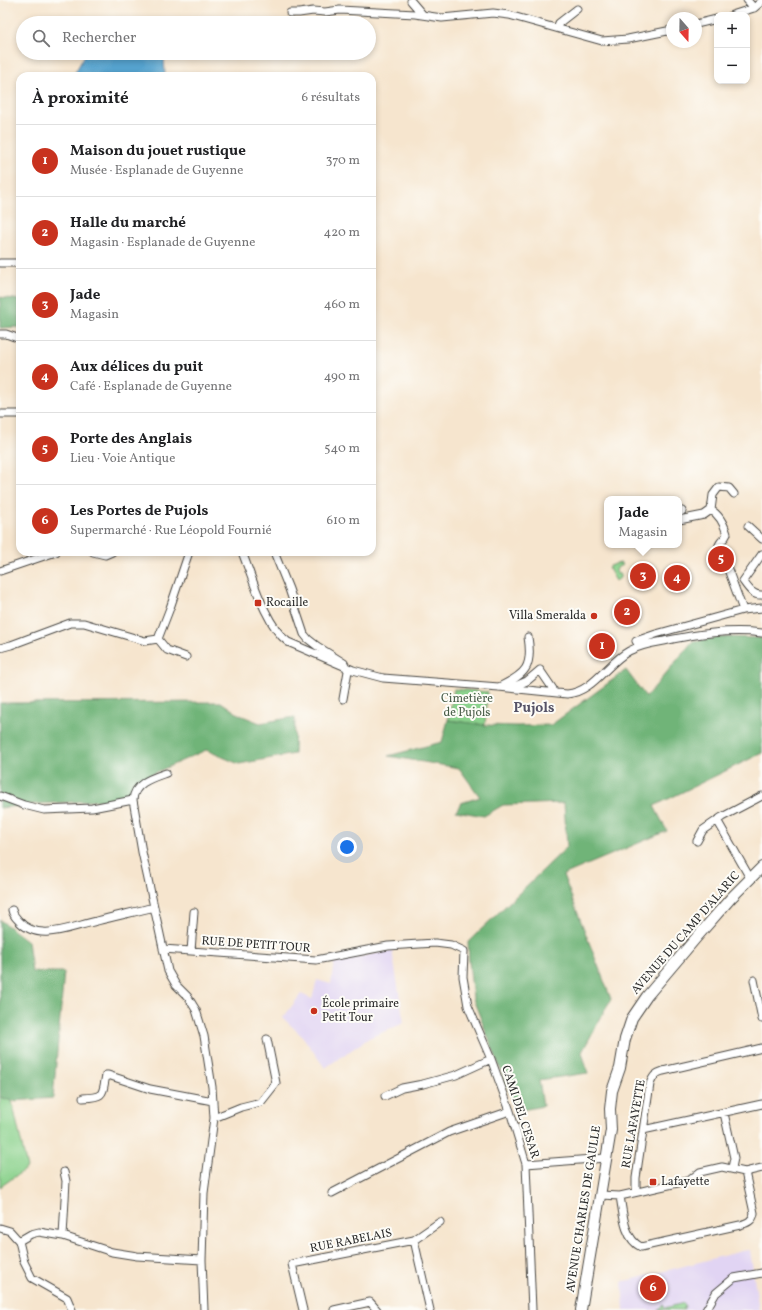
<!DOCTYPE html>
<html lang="fr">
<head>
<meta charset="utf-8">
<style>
  :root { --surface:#fff; --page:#f2f2f2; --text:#202124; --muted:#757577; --line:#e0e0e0; --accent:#c8321e }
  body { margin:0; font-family:Vollkorn,serif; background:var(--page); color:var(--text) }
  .controls { position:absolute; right:12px; top:12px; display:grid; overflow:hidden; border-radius:8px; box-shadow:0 2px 6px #0003 }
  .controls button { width:36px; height:36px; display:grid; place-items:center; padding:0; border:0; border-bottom:1px solid var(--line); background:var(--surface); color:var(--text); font:20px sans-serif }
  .compass { position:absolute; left:666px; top:12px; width:36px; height:36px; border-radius:50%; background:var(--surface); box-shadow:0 2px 6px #0003; rotate:160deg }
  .you { position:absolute; left:347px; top:847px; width:14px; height:14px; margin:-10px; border:3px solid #fff; border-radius:50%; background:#1a73e8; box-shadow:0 0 0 6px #1a73e833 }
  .badge { display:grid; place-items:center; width:26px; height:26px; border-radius:50%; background:var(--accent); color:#fff; font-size:13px; font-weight:700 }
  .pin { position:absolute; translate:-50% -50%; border:2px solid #fff; box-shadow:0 1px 4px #0006 }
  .popup { position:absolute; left:604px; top:496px; width:78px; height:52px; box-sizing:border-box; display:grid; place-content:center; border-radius:8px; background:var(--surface); filter:drop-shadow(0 1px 3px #0005); font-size:13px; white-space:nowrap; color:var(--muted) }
  .popup b { font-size:15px; color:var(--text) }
  .popup::after { content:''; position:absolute; left:50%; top:100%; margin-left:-8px; border:8px solid transparent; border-top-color:var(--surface) }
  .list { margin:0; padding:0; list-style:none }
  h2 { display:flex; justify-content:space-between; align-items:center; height:52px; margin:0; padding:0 16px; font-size:17px }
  h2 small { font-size:13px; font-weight:400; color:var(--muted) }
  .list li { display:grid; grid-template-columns:26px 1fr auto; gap:12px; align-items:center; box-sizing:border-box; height:72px; padding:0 16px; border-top:1px solid var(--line) }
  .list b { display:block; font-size:15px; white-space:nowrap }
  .list p { margin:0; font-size:13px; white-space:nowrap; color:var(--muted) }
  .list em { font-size:13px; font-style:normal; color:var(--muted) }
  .icon { flex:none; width:22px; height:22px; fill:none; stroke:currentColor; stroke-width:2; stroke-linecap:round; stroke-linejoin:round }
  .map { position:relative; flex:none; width:762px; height:1310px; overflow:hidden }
  .search { position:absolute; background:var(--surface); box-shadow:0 2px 6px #0003; left:16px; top:16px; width:360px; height:44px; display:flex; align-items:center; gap:10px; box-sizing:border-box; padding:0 14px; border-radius:22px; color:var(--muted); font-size:15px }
  .panel { position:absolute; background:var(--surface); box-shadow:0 2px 6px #0003; left:16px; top:72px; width:360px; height:484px; border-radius:12px }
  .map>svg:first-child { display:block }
  .built { fill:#e1d4f3 }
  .green { fill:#8bd28d; stroke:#5b7e5c }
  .forest { fill:#70b478; stroke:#4e7052 }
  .water { fill:#57a4d0; stroke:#41687e }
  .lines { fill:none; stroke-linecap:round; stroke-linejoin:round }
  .street-casing { stroke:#494743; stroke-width:9 }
  .secondary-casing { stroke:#494743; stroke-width:12 }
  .street { stroke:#fff; stroke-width:7 }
  .secondary { stroke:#fff; stroke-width:10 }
  .poi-dot { fill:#c8321e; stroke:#fdfcf7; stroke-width:1.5 }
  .labels { text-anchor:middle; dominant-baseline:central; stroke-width:4; stroke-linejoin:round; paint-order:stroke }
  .poi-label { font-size:12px; fill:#2b2b2b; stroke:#fdfcf7; text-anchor:start }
  .park-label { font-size:12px; fill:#485d48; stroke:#fdfcf7 }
  .street-label { font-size:12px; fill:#2b2b2b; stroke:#fdfcf7 }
  .quarter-label { font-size:14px; font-weight:bold; fill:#565367; stroke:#fdfcf7 }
</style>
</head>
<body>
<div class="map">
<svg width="762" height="1310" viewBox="0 0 762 1310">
  <rect width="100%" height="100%" fill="#fdfcf7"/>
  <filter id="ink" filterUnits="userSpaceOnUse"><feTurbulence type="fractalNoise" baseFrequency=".025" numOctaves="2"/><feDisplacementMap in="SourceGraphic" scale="8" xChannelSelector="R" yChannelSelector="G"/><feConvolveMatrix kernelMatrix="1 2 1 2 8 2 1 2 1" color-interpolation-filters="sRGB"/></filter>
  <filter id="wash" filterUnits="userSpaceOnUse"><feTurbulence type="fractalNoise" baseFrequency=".012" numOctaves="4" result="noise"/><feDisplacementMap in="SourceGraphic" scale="16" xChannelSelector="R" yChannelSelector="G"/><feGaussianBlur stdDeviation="0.9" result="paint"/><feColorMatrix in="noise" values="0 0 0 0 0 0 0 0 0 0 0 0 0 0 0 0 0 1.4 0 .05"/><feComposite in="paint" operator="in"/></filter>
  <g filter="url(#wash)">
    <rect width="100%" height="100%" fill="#f6e5ce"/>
    <path class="built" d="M 392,950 L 404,1023 L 369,1038 L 325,1068 L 303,1037 L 283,1018 L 301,994 L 312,999 L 317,980 L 331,984 L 334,962 Z
      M 750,1250 L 759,1310 L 624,1310 L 622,1282 L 742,1251 Z"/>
    <path class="green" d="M 621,563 L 622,566 L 619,566 L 616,570 L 617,574 L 620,574 L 620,578 L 616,581 L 608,567 L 615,564 Z
      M 454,689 L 488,692 L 485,725 L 448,720 Z
      M 0,1097 L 12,1101 L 27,1168 L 0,1187 Z
      M 684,1303 L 685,1306 L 683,1310 L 659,1309 L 664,1305 L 665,1308 Z"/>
    <path class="forest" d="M 0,297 L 20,300 L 20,328 L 18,327 L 0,328 Z
      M 723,637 L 762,638 L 762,753 L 654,806 L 667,831 L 563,875 L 611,999 L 582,1052 L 588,1073 L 539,1080 L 543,1106 L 517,1111 L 473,999 L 469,962 L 468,942 L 567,847 L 564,803 L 503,805 L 484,816 L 456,811 L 461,803 L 480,797 L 459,768 L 388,756 L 442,742 L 448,720 L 485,725 L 517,726 L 551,725 L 626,670 L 646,697 L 693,641 Z
      M 221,702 L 240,715 L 260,723 L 295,717 L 294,754 L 239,764 L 206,750 L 141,779 L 124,799 L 36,804 L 0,808 L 0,703 Z
      M 0,920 L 28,941 L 32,972 L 64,972 L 53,1098 L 12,1101 L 0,1097 Z"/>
    <path class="water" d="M 86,53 L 164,53 L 165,76 L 73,76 Z"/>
  </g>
  <g filter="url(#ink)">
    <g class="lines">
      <g class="street-casing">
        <path id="street" d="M 747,0 L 754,8
          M 411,1 L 423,15
          M 290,13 L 299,13 L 313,11 L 325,12 L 340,10 L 415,14 L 442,18 L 493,13 L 509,15 L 602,41 L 628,39 L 672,30
          M 732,15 L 754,8 L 762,1
          M 696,24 L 717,19
          M 557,28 L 559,23 L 577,9
          M 0,263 L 20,263
          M 0,334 L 6,334 L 20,339
          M 0,414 L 20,414
          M 711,510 C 720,515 724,524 727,534 C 725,539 721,540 719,545 L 743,610
          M 711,510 L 713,495 L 719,487 L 729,488 L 734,494
          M 679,513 L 682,511
          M 679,520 L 704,515 L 711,510
          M 748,526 L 762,539
          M 93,552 L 105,555 L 112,552
          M 242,552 C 252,577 266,626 288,642 L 353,670 L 383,678 L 499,687 L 567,694 C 593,692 607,663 629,651 C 640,645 652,643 664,641 C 697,634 729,629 762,633
          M 274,552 L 289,589 L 304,634 L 308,639 L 317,646 L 344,663 L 348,671 L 343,699
          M 762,554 L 743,581 C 748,588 753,596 762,595
          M 0,571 L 56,552
          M 158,639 L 170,608 L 189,552
          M 158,639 L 167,650 L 186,657
          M 639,646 L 636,641 L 656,634 L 743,610 L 762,608
          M 0,648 L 11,645 L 70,623 L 84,623 L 145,641 L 158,639
          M 499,687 C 526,674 533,667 528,637
          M 513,687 L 527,681 L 540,670 L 553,689 L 553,691
          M 166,773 C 152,778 134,783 133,800 L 142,852 L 168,971 L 176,985 L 188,997 L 196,1010 L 204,1036 L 212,1087 L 214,1118 L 204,1193 L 202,1260 L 204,1310
          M 0,796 L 24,805 L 44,810 L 92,808 L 133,800
          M 717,820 L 750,878
          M 697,841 L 703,830 L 722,817 L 762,796
          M 12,910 C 13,915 15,917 18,920 C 38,944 72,926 97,921 C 116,916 135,912 154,907
          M 163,949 L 316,960 L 388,946 L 435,943 L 451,945 L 464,951 L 463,977 L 468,1006 L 491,1059 L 510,1111 L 526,1164 L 532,1310
          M 191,951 L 194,912
          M 754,980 L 762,1019
          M 385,1096 L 402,1088 L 423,1084 L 456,1075 L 491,1059
          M 83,1098 C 105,1097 102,1095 106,1075 L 108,1075 L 150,1089 L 213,1101
          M 724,1113 L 734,1158 L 732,1168
          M 214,1118 L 241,1107 L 261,1102 L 276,1083 L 267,1039
          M 643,1130 L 762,1104
          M 526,1164 L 606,1158
          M 636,1192 L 636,1178 L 650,1084 C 653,1076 656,1073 663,1071 L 762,1048
          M 332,1193 L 449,1132 L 510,1111
          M 600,1195 L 620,1196 L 682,1182 L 690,1180 L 700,1172 L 722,1167 L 745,1172 L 762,1168
          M 620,1196 C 623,1213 624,1239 641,1247 L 740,1225 C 747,1223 753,1221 754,1213 L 745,1172
          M 0,1228 L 10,1231 L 19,1241 L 24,1262 L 32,1278 L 67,1298 L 72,1310
          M 63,1236 L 66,1181 L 64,1172
          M 414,1240 L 440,1222
          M 19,1241 L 31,1234 L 39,1232 L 63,1236 L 112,1252 L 137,1256 L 202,1260
          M 303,1310 L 292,1264 L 414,1240 L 430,1310
          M 334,1310 L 370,1302 L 377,1310
          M 706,1310 L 716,1293 L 734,1278 L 762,1273"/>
      </g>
      <g class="secondary-casing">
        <path id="secondary" d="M 581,1310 L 611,1130 L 610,1109 L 612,1091 L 620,1068 L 625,1039 L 632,1018 L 647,996 L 696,938 L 731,898 L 762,867"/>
      </g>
      <use href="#street" class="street"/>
      <use href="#secondary" class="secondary"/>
    </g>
  </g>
  <g class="poi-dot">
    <rect x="254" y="599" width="8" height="8" rx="2"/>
    <circle cx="594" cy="616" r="4"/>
    <circle cx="314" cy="1011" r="4"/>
    <rect x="649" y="1178" width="8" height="8" rx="2"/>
  </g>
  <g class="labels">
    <g class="poi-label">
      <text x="266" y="603">Rocaille</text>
      <text x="586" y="616" text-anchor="end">Villa Smeralda</text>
      <text x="322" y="1004">École primaire<tspan x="322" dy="14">Petit Tour</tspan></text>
      <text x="661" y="1182">Lafayette</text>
    </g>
    <g class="park-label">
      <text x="467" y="699">Cimetière<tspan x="467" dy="14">de Pujols</tspan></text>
    </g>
    <g class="street-label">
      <text transform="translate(686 933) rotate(-49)">AVENUE DU CAMP D'ALARIC</text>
      <text transform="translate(256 945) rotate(4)">RUE DE PETIT TOUR</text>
      <text transform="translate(520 1112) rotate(72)">CAMI DEL CESAR</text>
      <text transform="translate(634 1124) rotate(-80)">RUE LAFAYETTE</text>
      <text transform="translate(584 1209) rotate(-81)">AVENUE CHARLES DE GAULLE</text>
      <text transform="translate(351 1241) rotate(-11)">RUE RABELAIS</text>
    </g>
    <g class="quarter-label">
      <text x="534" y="708">Pujols</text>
    </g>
  </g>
</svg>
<div class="controls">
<button>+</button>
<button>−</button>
</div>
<svg class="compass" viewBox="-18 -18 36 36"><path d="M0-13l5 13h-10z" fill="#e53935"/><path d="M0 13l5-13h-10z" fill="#757577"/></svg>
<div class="you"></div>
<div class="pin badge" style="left:602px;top:646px">1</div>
<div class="pin badge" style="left:627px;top:612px">2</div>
<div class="pin badge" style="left:643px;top:576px">3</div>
<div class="popup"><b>Jade</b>Magasin</div>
<div class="pin badge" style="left:677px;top:578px">4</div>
<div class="pin badge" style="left:721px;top:559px">5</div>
<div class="pin badge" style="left:653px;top:1288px">6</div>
<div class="search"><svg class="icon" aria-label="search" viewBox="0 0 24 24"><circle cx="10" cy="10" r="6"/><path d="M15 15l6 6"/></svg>Rechercher</div>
<section class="panel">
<h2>À proximité<small>6 résultats</small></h2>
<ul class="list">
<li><span class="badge">1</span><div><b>Maison du jouet rustique</b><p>Musée · Esplanade de Guyenne</p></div><em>370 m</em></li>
<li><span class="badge">2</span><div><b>Halle du marché</b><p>Magasin · Esplanade de Guyenne</p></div><em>420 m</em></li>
<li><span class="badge">3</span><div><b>Jade</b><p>Magasin</p></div><em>460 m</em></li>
<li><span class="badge">4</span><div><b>Aux délices du puit</b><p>Café · Esplanade de Guyenne</p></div><em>490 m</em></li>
<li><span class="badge">5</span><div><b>Porte des Anglais</b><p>Lieu · Voie Antique</p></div><em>540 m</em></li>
<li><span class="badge">6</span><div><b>Les Portes de Pujols</b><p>Supermarché · Rue Léopold Fournié</p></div><em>610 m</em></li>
</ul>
</section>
</div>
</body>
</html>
